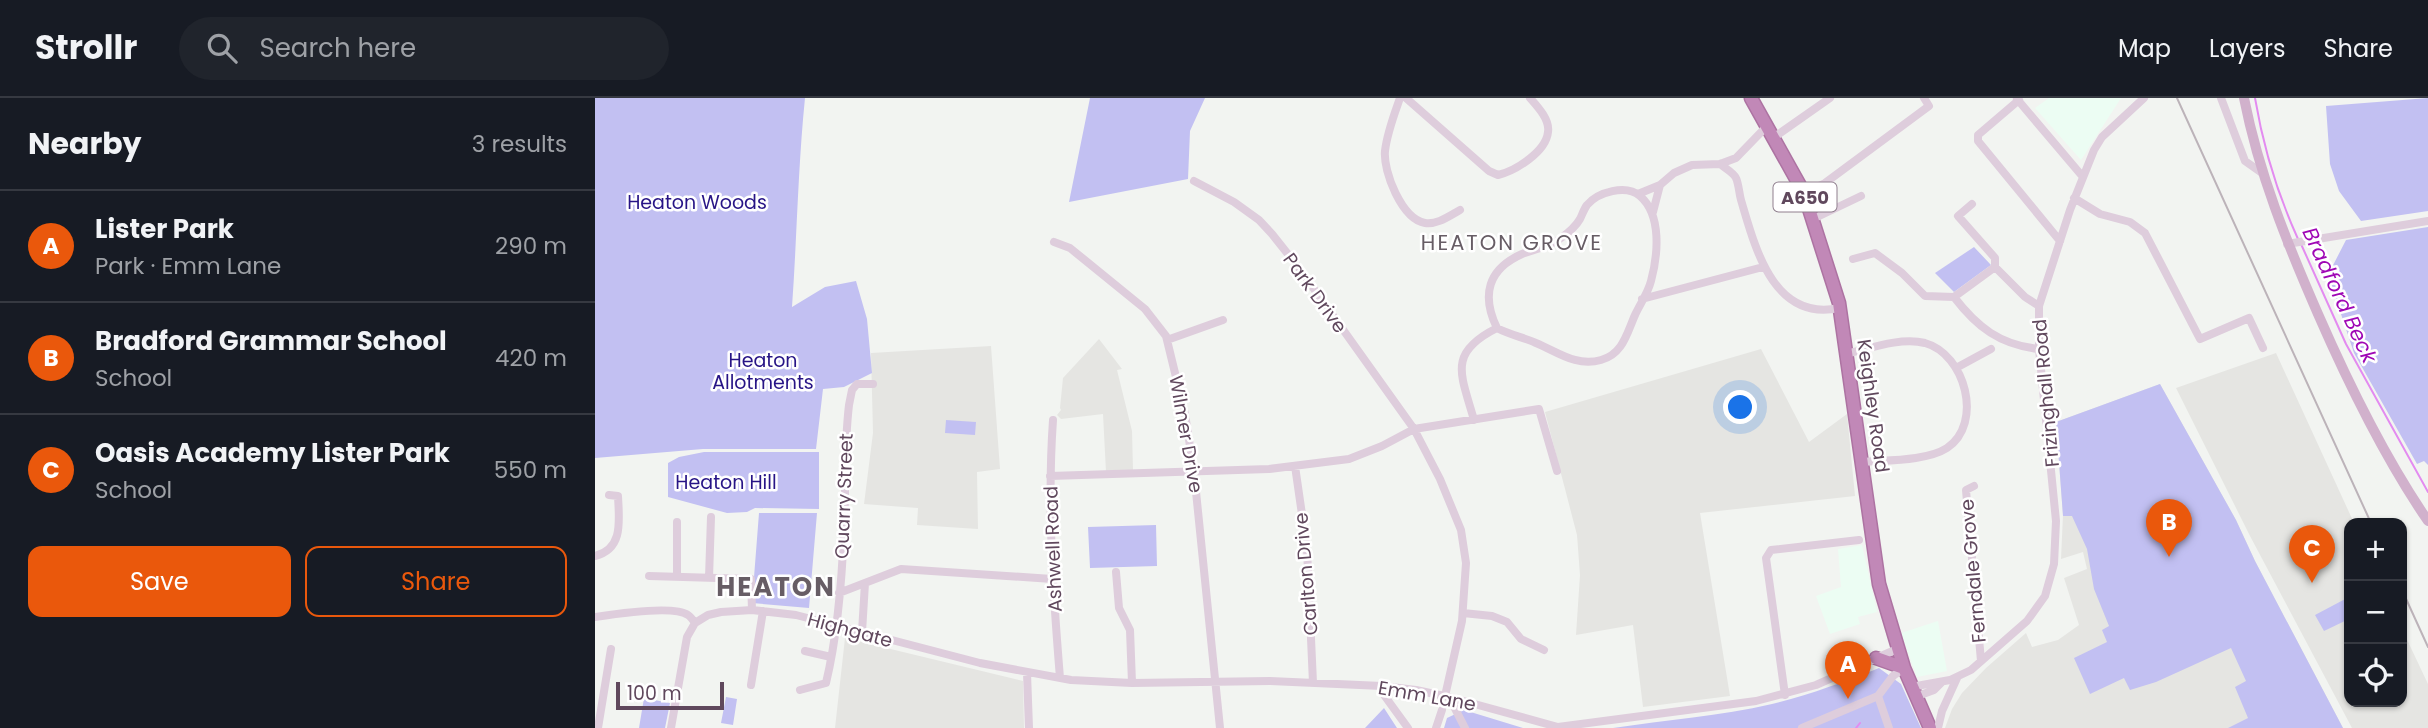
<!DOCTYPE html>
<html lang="en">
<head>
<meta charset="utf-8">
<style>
  :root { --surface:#171b24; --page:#20242c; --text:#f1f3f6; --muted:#9ea1a6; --line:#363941; --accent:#ea580c }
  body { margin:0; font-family:Poppins,sans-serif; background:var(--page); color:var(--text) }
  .controls { position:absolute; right:21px; bottom:21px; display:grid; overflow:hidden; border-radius:14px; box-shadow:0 2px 5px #0004 }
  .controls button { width:63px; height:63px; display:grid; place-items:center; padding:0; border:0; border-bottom:2px solid var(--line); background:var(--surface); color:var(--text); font:35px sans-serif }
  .scale { position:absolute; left:21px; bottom:18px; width:108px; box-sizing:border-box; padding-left:7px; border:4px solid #60485d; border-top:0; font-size:19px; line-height:24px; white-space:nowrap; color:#60485d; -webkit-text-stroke:5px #fff; paint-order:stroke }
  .you { position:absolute; left:1146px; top:310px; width:24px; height:24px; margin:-18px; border:5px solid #fff; border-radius:50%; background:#1a73e8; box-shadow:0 0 0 10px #1a73e833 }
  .badge { display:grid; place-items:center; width:46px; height:46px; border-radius:50%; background:var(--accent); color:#fff; font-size:23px; font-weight:700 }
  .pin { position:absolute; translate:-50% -58px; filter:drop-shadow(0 2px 4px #0008) }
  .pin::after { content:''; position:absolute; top:37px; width:24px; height:21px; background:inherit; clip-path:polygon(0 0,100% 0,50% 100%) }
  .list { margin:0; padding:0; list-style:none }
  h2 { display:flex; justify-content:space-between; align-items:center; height:91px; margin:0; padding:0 28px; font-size:30px }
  h2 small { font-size:23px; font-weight:400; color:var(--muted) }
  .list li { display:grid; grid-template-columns:46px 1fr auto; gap:21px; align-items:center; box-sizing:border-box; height:112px; padding:0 28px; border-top:2px solid var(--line) }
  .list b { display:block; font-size:26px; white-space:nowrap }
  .list p { margin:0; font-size:23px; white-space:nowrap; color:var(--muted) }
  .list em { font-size:23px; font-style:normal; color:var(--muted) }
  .actions { display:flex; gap:14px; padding:21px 28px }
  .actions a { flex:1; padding:16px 0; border:2px solid var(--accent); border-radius:14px; text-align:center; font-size:24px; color:var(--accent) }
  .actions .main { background:var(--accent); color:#fff }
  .icon { flex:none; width:38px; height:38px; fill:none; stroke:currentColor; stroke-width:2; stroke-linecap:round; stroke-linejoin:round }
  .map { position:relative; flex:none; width:1833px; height:630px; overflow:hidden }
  header { display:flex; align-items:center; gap:42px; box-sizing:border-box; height:98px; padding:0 35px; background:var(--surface); border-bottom:2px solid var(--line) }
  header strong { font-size:33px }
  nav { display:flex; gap:38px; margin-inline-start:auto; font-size:24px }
  .search { width:490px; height:63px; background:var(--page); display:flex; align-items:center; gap:18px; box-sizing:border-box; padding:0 24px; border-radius:38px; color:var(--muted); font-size:26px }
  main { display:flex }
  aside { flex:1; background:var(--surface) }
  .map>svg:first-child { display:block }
  .commercial { fill:#ecfdf3 }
  .education { fill:#e5e5e2 }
  .green { fill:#c2c0f2 }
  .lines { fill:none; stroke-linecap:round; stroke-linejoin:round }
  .stream { stroke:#e38bf0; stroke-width:2 }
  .highway-casing { stroke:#ad73a2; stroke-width:15 }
  .minor { stroke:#decddc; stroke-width:8 }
  .major { stroke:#d1b1cc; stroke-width:10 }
  .highway { stroke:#c188b7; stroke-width:12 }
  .rail { stroke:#bcb3b9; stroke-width:2 }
  .labels { text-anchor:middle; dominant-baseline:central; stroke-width:5; stroke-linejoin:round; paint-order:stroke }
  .shield { fill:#fff; stroke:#907f8e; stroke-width:2 }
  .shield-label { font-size:18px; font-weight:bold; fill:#60485d }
  .park-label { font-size:19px; fill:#271486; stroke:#fff }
  .street-label { font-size:19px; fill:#60485d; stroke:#fff }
  .neighbourhood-label { font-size:21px; letter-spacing:2px; fill:#675d65; stroke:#fff }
  .water-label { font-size:21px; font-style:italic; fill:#9f07b5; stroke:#fff }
  .district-label { font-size:26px; font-weight:bold; letter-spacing:2px; fill:#675d65; stroke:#fff }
</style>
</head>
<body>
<header>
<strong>Strollr</strong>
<div class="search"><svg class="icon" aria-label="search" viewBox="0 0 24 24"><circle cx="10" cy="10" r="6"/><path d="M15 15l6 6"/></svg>Search here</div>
<nav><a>Map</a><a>Layers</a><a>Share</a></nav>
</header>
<main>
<aside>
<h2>Nearby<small>3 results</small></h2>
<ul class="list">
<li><span class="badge">A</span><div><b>Lister Park</b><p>Park · Emm Lane</p></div><em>290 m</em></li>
<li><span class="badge">B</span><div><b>Bradford Grammar School</b><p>School</p></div><em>420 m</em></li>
<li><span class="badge">C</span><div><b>Oasis Academy Lister Park</b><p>School</p></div><em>550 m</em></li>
</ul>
<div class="actions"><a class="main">Save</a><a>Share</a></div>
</aside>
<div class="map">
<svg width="1833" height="630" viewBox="0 0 1833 630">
  <rect width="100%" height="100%" fill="#f2f4f1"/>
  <path class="commercial" d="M 1454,0 L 1526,0 L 1486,62 L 1440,10 Z
    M 1267,447 L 1282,514 L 1263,519 L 1265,526 L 1235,536 L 1221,498 L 1246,489 L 1243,451 Z
    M 1343,523 L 1352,573 L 1322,579 L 1306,535 Z"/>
  <path class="education" d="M 504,241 L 527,271 L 522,272 L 537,333 L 538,372 L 511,374 L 508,316 L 466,321 L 462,317 L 466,312 L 465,310 L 468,280 Z
    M 396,248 L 405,371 L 382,374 L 383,431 L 322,427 L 323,410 L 269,406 L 278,335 L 276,255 Z
    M 1166,251 L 1214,344 L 1252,316 L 1260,398 L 1105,415 L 1135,598 L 1048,609 L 1038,527 L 981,537 L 985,477 L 982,437 L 950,314 Z
    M 1681,255 L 1759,425 L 1754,425 L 1754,604 L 1807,604 L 1807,531 L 1833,586 L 1833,630 L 1757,630 L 1655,438 L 1581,290 Z
    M 1565,286 L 1641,422 L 1660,463 L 1748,630 L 1350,630 L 1357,611 L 1367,595 L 1391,570 L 1431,535 L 1437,549 L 1463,542 L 1484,527 L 1469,480 L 1492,471 L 1488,454 L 1466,461 L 1468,417 L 1461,324 Z
    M 250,540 L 428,583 L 429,630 L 240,630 Z"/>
  <path class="green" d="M 0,0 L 210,0 C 203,69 202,139 197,209 L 230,189 L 261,183 L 272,221 L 277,275 L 249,289 L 228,291 L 221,351 L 108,351 L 0,360 Z
    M 495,0 L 610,0 L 595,33 L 593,81 L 474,104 Z
    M 1833,0 L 1833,113 L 1766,123 L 1744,93 L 1735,66 L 1731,8 Z
    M 1833,129 L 1833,367 L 1829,363 L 1822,366 L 1759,255 L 1733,177 L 1751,142 Z
    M 1379,149 L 1396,167 L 1359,194 L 1340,175 Z
    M 1565,286 L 1641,422 L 1660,463 L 1748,630 L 1633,630 L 1653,620 L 1640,589 L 1651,583 L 1636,550 L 1561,584 L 1535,592 L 1529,580 L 1495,596 L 1479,560 L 1512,544 L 1507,532 L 1514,528 L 1499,491 L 1492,451 L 1477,418 L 1468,418 L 1461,324 Z
    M 351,322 L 381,324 L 380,337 L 350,335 Z
    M 109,354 L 224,354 L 224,411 L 160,410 L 152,414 L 132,415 L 73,399 L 73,365 L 84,359 Z
    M 164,415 L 222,415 L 214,510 L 157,505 Z
    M 561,427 L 562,468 L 495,470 L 493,429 Z
    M 1754,499 L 1754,521 L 1729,533 L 1720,517 Z
    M 1284,570 L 1306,586 L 1326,630 L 1018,630 C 1071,622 1125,618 1177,606 C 1214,597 1249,584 1284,570 Z
    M 131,599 L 142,601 L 138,627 L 126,625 Z
    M 49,600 L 75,605 L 70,630 L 44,630 Z
    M 789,610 L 802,630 L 770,630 Z
    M 869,612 L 928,630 L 849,630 L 852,620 Z"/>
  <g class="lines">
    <path class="stream" d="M 1660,0 C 1668,48 1683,97 1703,141
      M 1706,146 L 1751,246 L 1833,394
      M 1261,630 L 1265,625"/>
    <g class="highway-casing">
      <path id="highway" d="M 1156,0 L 1209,95 L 1244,205 L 1284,486 L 1309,570 L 1335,630
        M 1281,560 L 1309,570"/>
    </g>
    <path class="minor" d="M 805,0 C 799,17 792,35 790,53 C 788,74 807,121 830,125 C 842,127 854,118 865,112
      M 811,0 L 894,73 L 903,77 C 920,73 951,54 953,34 C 955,22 943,9 935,0
      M 1626,0 L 1650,63 L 1667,75
      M 1422,1 L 1488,79
      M 1424,2 L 1383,37 L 1383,43 L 1465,143
      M 1178,40 L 1235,0
      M 1125,66 C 1130,70 1139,75 1141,80 C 1144,87 1144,95 1146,102 C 1160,149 1178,224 1244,210
      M 599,83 L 639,104 L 664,122 L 677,136 L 704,170 L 819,331 L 845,381 L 866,432 L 871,465 L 867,523 L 850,598
      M 1209,95 L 1230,85 L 1334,8 L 1329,0
      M 1043,96 L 1065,87 L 1079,75 L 1097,67 L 1125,66 L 1141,60 L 1172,28
      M 1479,100 L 1505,116 L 1535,124 L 1550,135 L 1605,241 L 1654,220 L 1668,250
      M 1377,106 L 1363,118 L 1400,160 L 1400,169 L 1430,199 L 1444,208
      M 1058,114 L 1065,87
      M 1218,121 L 1266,98
      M 459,144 L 475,150 L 550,211 L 571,238 L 590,316 L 599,374 L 625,630
      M 1692,146 L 1833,123
      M 1258,161 L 1280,155 L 1307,175 L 1330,198 L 1359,199
      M 1359,199 C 1382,229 1405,247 1444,251
      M 1359,199 L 1400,169
      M 1047,201 L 1168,169
      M 572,242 L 628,222
      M 1251,256 C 1276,250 1306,239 1330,245 C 1370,256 1389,325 1352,350 C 1332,363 1291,362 1268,364
      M 1361,270 L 1396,251
      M 458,322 C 452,408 458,494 465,580
      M 879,322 C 866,276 852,255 902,230 C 886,197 893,171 927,156 C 940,151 955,149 966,140 C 973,135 981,128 985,121 C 987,117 989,111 992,107 C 1003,94 1031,86 1045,98 C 1067,117 1063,157 1056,183 C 1053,195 1045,206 1040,217 C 1032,235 1028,256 1006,262 C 981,269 963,254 941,245 C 928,239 915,237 902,230
      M 700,368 L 712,451 L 718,585
      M 455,378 L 674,371 L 754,361 L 787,348 L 819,331 L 944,311 L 962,373
      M 1379,388 L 1371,392 L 1386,563
      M 0,458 C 29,451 24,422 23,398 L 14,397
      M 521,474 L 524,510 L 535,532 L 537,585
      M 54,478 L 156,481 L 157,512
      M 82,479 L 82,424
      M 114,480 L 116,419
      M 244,495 L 306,471 L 457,481
      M 868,515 L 897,518 L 912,524 L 926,541 L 949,552
      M 0,519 C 19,516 79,507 93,517 C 96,519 98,522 100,525
      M 267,534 L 270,485
      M 210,553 L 236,559
      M 432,575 L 434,630
      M 156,587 L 168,513
      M 787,588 L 789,597 L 813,630
      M 1316,589 L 1355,582 L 1376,572 L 1432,523 L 1450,498 L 1459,466 L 1461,423 L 1444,251 L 1444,208 L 1475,112 L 1499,52 L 1507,39 L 1549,0
      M 205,592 L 231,585 C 243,535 247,482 249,431 C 251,390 249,348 254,307 L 257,292 L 262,286 L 278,286
      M 1190,597 L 1171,460 L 1176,452 L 1264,442
      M 854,599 L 870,630
      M 1320,599 L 1339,592 L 1347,584
      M 3,630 L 16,551
      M 76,630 L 92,539 L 100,525 L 113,517 L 126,514 L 157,512 L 201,517 L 385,565 L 476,582 L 537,585 L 675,583 L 787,588 L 821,592 L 854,599 L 963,629 L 1161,603 L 1221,587 L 1302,551
      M 841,630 L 847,612
      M 1207,630 L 1283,598
      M 1294,630 L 1283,598 L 1298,578 L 1309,570
      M 1343,630 L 1347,613 L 1362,580"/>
    <path class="major" d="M 1649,0 C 1664,76 1692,145 1723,216 C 1754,287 1789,359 1833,423"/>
    <use href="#highway" class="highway"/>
    <path class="rail" d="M 1582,0 L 1776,425
      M 1807,492 L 1833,549"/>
  </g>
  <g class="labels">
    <rect class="shield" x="1178.5" y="84.5" width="63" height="29" rx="5"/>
    <g class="shield-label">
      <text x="1210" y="99">A650</text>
    </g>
    <g class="park-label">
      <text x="102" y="104">Heaton Woods</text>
      <text x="168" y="262">Heaton<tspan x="168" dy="22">Allotments</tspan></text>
      <text x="131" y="384">Heaton Hill</text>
    </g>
    <g class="street-label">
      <text transform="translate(720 195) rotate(54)">Park Drive</text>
      <text transform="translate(1451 295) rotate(-95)">Frizinghall Road</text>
      <text transform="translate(1278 308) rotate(82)">Keighley Road</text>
      <text transform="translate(591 336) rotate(80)">Wilmer Drive</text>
      <text transform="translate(249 398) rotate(-88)">Quarry Street</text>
      <text transform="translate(458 451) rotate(-92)">Ashwell Road</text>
      <text transform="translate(1378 473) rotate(-95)">Ferndale Grove</text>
      <text transform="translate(711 476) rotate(-95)">Carlton Drive</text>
      <text transform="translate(255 532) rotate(15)">Highgate</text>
      <text transform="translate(832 598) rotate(10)">Emm Lane</text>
    </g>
    <g class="neighbourhood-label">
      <text x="917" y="144">HEATON GROVE</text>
    </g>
    <g class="water-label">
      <text transform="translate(1745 197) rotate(65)">Bradford Beck</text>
    </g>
    <g class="district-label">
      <text x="181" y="489">HEATON</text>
    </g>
  </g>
</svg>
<div class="controls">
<button>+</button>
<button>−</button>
<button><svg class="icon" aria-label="locate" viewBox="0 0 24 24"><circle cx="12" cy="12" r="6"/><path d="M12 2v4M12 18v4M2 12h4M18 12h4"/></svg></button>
</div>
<div class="scale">100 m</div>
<div class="you"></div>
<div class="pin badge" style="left:1253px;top:601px">A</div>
<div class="pin badge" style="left:1574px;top:459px">B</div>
<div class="pin badge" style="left:1717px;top:485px">C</div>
</div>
</main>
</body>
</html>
